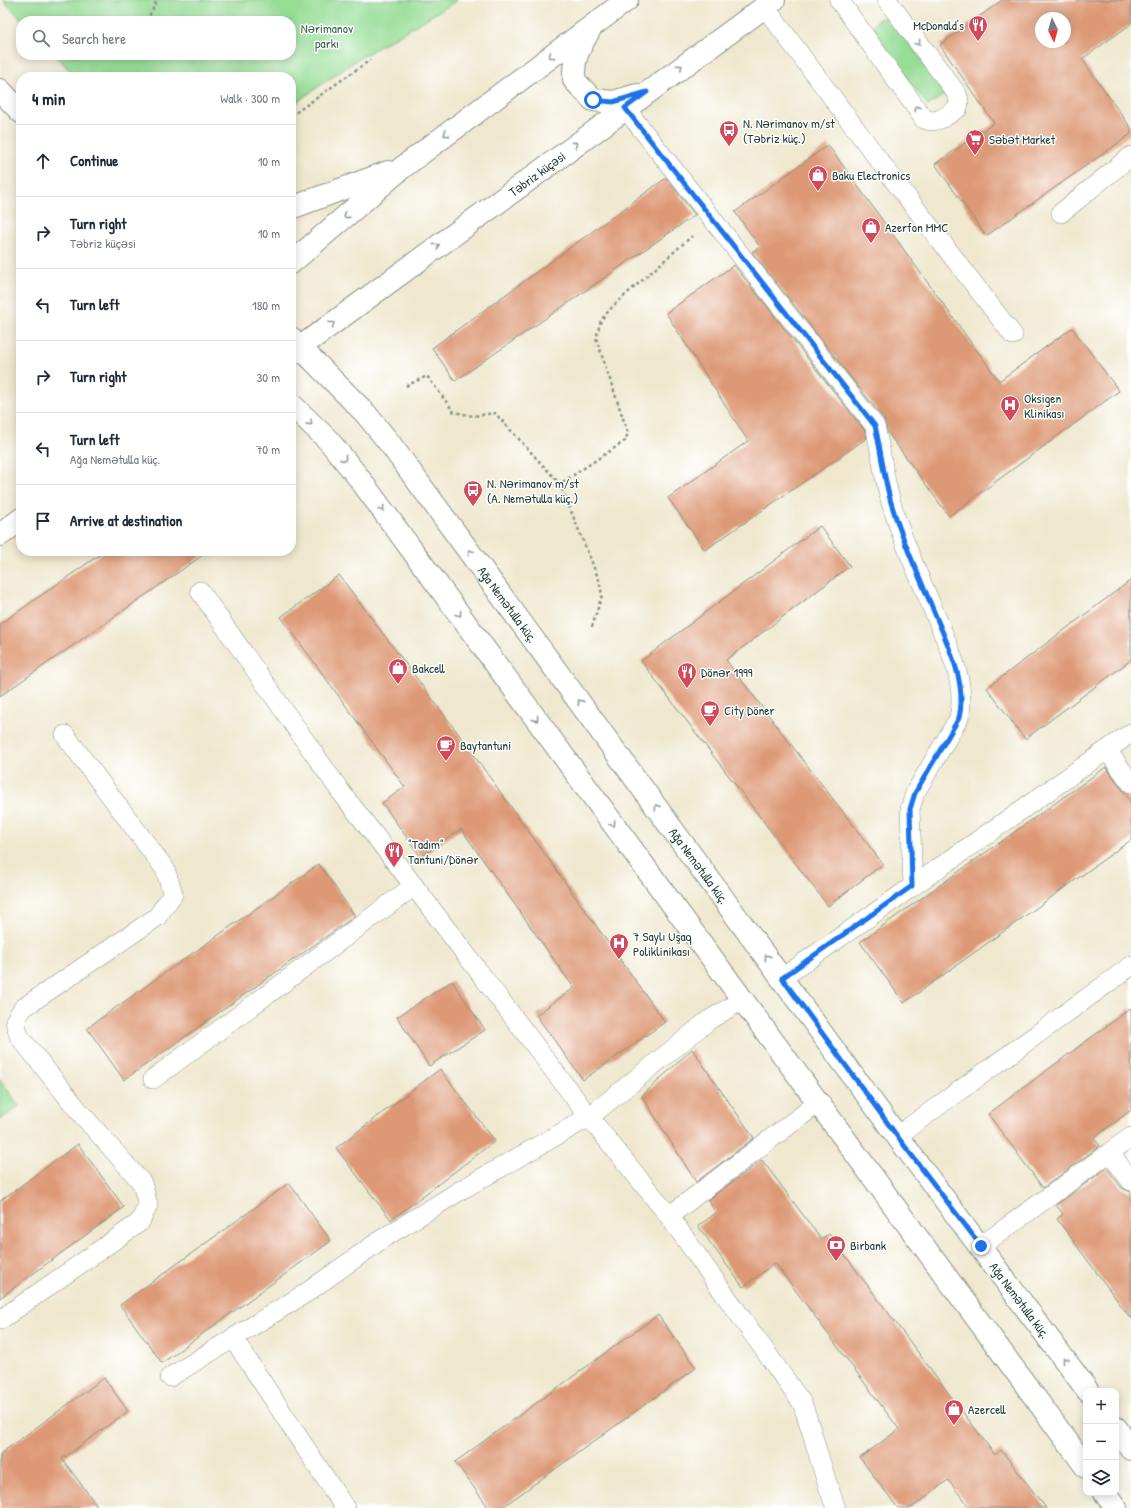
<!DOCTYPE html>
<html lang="en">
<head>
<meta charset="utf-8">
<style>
  :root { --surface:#fff; --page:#f6f6f7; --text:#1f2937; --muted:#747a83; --line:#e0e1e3 }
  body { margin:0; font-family:"Patrick Hand",sans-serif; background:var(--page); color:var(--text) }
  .controls { position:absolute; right:12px; bottom:12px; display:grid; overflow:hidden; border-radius:8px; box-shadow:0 2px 10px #0003 }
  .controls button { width:36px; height:36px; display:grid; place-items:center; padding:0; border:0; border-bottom:1px solid var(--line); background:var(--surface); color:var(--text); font:20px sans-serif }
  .compass { position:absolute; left:1035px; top:12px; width:36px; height:36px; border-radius:50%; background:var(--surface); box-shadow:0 2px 10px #0003; rotate:175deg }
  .stop { position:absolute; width:12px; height:12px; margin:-9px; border:3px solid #1a73e8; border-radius:50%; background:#fff }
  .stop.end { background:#1a73e8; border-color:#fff; box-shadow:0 1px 4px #0008 }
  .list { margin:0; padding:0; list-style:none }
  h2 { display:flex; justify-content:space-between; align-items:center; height:52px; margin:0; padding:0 16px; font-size:17px }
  h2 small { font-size:13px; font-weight:400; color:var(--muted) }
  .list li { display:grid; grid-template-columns:26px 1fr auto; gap:12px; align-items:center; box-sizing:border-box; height:72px; padding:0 16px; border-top:1px solid var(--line) }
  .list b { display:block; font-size:15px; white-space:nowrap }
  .list p { margin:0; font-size:13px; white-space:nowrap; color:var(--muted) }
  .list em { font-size:13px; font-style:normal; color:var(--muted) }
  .icon { flex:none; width:22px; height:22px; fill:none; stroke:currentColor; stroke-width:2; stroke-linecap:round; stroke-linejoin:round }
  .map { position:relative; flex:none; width:1131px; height:1508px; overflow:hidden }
  .search { position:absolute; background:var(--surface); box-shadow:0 2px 10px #0003; left:16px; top:16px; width:280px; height:44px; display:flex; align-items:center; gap:10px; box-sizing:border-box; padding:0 14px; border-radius:16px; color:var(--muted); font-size:15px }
  .panel { position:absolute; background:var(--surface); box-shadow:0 2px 10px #0003; left:16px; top:72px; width:280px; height:484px; border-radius:16px }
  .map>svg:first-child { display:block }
  .green { fill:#97dd96; stroke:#5b8d65 }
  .building { fill:#dd9874; fill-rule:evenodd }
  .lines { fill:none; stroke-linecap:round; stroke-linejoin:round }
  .service-casing { stroke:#879282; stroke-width:20 }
  .tertiary-casing { stroke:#879282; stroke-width:24 }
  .secondary-casing { stroke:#879282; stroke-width:24 }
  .path { stroke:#879282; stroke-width:2.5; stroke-dasharray:3 3; stroke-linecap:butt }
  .service { stroke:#fff; stroke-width:19 }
  .tertiary { stroke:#fff; stroke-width:22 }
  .secondary { stroke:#fff; stroke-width:22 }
  .oneway { stroke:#8f9e9a }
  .route { stroke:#1a73e8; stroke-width:5 }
  .labels { text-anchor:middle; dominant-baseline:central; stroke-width:3; stroke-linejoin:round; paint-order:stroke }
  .poi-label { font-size:13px; fill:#1f3d34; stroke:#fff; text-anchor:start }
  .park-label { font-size:13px; fill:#3d654c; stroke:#fff }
  .street-label { font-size:13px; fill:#1f3d34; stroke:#fff }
</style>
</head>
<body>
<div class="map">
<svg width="1131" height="1508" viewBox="0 0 1131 1508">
  <rect width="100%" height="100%" fill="#fff"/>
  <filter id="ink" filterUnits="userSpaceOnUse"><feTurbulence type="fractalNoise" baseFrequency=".025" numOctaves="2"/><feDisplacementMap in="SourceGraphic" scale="8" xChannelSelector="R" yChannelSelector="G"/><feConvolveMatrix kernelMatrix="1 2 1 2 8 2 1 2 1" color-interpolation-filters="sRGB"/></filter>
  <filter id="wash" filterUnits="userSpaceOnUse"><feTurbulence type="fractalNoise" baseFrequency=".012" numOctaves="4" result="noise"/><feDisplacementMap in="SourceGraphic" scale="16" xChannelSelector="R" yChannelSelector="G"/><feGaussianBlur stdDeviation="0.9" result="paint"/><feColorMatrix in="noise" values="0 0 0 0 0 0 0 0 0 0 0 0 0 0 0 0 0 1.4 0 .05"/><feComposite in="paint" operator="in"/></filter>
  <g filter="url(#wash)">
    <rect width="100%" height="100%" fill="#efe8cf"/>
    <path class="green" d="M 3,0 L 458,0 L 355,61 L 291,106 L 291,77 L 76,77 L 55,55 L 291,55 L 291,21 L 23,21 Z
      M 881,18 L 887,18 L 893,22 L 946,93 L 928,106 L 873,33 C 873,25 874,22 881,18 Z
      M 0,1079 L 19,1106 L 0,1120 Z"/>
    <g id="blocks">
      <path class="building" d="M 1002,0 L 1131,0 L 1131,24 L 1082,59 L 1131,128 L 1131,134 L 986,236 L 935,164 L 994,123 L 940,45 ZM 1041,18 L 1065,18 L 1065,42 L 1041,42 Z
        M 828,145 L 999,381 L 1072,328 L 1119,391 L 949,516 L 888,433 L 884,419 L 752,252 L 760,247 L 735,212 Z
        M 666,178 L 695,215 L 455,381 L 432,348 Z
        M 734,265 L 865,431 L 867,438 L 705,550 L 668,498 L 748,441 L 666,313 Z
        M 820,526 L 850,566 L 726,660 L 883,864 L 828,906 L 641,661 Z
        M 105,551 L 209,551 L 0,696 L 0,624 Z
        M 339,575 L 466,744 L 665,1022 L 583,1080 L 536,1015 L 574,988 L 461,829 L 421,857 L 382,803 L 405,787 L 281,617 Z
        M 1131,580 L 1131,660 L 1025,739 L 987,688 Z
        M 1106,767 L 1131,802 L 1131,840 L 904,1003 L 860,942 Z
        M 319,864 L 355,916 L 124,1080 L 87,1028 Z
        M 452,981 L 485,1030 L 429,1066 L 397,1017 Z
        M 1131,1008 L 1131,1110 L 1094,1138 L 1100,1146 L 1043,1188 L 988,1114 Z
        M 692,1049 L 754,1138 L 696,1182 L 642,1096 Z
        M 440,1069 L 495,1141 L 391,1220 L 336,1148 Z
        M 78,1144 L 124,1207 L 0,1298 L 0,1201 Z
        M 762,1160 L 821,1239 L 829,1234 L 995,1455 L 1001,1450 L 1046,1508 L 970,1508 L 948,1480 L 911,1508 L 898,1508 L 860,1458 L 899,1429 L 775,1263 L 743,1287 L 698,1226 L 716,1213 L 708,1200 Z
        M 1107,1168 L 1122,1188 L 1131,1192 L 1131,1319 L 1057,1219 L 1063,1214 L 1056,1205 Z
        M 289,1183 L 331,1241 L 162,1363 L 120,1305 Z
        M 658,1315 L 696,1368 L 501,1508 L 489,1508 L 455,1462 Z
        M 104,1378 L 128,1411 L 62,1459 L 99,1508 L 0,1508 L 0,1454 Z"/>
    </g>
  </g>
  <g filter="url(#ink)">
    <use href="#blocks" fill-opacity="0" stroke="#879282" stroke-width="1"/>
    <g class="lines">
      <g class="service-casing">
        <path id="service" d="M 839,0 L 924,119 C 938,125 947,115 958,108 L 959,101 L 957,94 L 887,0
          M 764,6 L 893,179 L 1013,335
          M 625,108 L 875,426 C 882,454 884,484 894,512 C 905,548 923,584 937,619 C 950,650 967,684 959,718 L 915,793 L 910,809 L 913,886
          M 1061,213 L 1131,156
          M 200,591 L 341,792 L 414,886 L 589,1117 L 709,1020 L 742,1000
          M 1107,750 L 1131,783
          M 782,978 L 1131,733
          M 153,1079 L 414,886
          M 897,1136 L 1131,966
          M 1110,1153 L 1131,1181
          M 669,1216 L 818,1103
          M 981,1246 L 1131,1137
          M 0,1320 L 140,1222 L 148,1205 L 142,1183 L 78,1110 L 19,1036 L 15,1021 L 23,1008 L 157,917 L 173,894 L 165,869 L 65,735
          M 233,1338 L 345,1508
          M 170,1377 L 306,1293 L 382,1239 L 461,1190 L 589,1117 L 669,1216 L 802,1403 C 815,1438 822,1473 836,1508"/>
      </g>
      <g class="tertiary-casing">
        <path id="tertiary" d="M 0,90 L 21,112
          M 0,535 L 21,519"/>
      </g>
      <g class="secondary-casing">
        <g id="secondary">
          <path d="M 589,31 C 578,50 573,59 574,80 L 593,100 L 613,102 L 637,95"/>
          <path d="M 291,208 L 388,172"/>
          <path d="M 291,263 L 403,167 L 627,0"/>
          <path id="s1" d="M 291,338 L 366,414 L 391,445 L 897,1136 L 1088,1391"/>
          <path id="s2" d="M 291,354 L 774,0"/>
          <path d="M 291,404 L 329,441 L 359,478 L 1086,1467"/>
          <path d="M 1116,1428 L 1131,1449"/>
          <path d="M 1105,1493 L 1116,1508"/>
        </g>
      </g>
      <path class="path" d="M 147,21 L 157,0
        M 291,116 L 370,60
        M 406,386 L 427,376 L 454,412 L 473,416 L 495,413 L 560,484
        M 592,627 L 602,595 L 599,580 L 560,484 L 625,441 L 628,433 L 596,338 L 601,320 L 613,306 L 692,236"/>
      <use href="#service" class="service"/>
      <use href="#tertiary" class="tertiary"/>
      <use href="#secondary" class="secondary"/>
    </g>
    <defs><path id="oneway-chevron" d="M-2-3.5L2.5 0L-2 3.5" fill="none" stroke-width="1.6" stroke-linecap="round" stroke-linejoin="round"/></defs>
    <g class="oneway">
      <use href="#oneway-chevron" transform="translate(918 43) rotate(53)"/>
      <use href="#oneway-chevron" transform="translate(551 56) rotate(143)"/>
      <use href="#oneway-chevron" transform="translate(680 67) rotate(-36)"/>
      <use href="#oneway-chevron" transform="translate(917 108) rotate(-125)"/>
      <use href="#oneway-chevron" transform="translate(446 134) rotate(143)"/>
      <use href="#oneway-chevron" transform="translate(575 144) rotate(-36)"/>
      <use href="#oneway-chevron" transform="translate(346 216) rotate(139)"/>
      <use href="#oneway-chevron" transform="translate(437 246) rotate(-36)"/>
      <use href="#oneway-chevron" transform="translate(332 324) rotate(-36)"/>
      <use href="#oneway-chevron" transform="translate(310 423) rotate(44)"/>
      <use href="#oneway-chevron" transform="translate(344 459) rotate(51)"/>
      <use href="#oneway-chevron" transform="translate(382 509) rotate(54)"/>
      <use href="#oneway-chevron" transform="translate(470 552) rotate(-126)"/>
      <use href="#oneway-chevron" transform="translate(459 614) rotate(54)"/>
      <use href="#oneway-chevron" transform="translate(580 702) rotate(-126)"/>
      <use href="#oneway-chevron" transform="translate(536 719) rotate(54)"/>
      <use href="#oneway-chevron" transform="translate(657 807) rotate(-126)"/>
      <use href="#oneway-chevron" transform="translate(613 824) rotate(54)"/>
      <use href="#oneway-chevron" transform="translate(767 957) rotate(-126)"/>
      <use href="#oneway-chevron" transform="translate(1065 1360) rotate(-127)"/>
    </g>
  </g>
  <g class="lines" filter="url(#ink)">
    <path class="route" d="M 593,100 L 613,102 L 647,92 L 625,108 L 875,426 C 882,454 884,484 894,512 C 905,548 923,584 937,619 C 950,650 967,684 959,718 L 915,793 L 910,809 L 912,886 L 782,978 L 897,1136 L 981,1246"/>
  </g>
  <defs>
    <g id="restaurant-pin" transform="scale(1)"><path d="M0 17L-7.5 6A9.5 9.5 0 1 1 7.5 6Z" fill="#d1495b" stroke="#fff"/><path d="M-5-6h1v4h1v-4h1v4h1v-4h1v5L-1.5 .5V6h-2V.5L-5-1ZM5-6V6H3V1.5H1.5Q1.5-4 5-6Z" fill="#fff"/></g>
    <g id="bus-pin" transform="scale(1)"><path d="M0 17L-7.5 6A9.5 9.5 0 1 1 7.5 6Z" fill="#d1495b" stroke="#fff"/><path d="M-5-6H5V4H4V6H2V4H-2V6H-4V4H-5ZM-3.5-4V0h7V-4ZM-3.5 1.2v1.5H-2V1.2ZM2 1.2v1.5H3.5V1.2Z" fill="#fff"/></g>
    <g id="supermarket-pin" transform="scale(1)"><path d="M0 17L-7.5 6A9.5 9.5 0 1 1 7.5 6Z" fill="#d1495b" stroke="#fff"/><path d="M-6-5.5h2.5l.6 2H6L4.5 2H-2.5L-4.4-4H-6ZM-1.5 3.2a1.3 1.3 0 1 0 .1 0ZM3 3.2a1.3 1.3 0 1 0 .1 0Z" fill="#fff"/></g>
    <g id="shop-pin" transform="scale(1)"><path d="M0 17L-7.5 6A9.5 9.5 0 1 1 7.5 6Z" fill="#d1495b" stroke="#fff"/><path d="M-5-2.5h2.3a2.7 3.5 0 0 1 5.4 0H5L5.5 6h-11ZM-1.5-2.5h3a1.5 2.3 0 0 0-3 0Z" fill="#fff"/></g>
    <g id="hospital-pin" transform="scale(1)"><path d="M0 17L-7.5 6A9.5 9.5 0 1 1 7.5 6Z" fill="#d1495b" stroke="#fff"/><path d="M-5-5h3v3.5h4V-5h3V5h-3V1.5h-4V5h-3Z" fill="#fff"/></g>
    <g id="cafe-pin" transform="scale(1)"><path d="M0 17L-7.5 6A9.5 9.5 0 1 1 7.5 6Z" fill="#d1495b" stroke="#fff"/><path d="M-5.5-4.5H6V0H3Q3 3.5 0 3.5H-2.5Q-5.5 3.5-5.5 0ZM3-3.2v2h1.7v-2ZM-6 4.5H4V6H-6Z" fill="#fff"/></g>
    <g id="bank-pin" transform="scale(1)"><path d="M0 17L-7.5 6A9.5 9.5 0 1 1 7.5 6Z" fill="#d1495b" stroke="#fff"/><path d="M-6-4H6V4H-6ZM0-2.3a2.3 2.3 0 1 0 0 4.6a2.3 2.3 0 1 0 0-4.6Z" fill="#fff"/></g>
  </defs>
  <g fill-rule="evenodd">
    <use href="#restaurant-pin" x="978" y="25"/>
    <use href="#bus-pin" x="729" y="130"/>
    <use href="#supermarket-pin" x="975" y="139"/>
    <use href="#shop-pin" x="818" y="175"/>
    <use href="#shop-pin" x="871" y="227"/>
    <use href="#hospital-pin" x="1010" y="405"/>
    <use href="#bus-pin" x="473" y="490"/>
    <use href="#shop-pin" x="398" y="668"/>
    <use href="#restaurant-pin" x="687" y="672"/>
    <use href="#cafe-pin" x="710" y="710"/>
    <use href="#cafe-pin" x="446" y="745"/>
    <use href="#restaurant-pin" x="394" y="851"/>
    <use href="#hospital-pin" x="619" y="943"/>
    <use href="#bank-pin" x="836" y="1245"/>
    <use href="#shop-pin" x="954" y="1409"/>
  </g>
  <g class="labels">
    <g class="poi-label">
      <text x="964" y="25" text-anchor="end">McDonald's</text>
      <text x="743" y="123">N. Nərimanov m/st<tspan x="743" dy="15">(Təbriz küç.)</tspan></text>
      <text x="989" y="139">Səbət Market</text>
      <text x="832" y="175">Baku Electronics</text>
      <text x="885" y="227">Azerfon MMC</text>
      <text x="1024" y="398">Oksigen<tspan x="1024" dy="15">Klinikası</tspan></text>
      <text x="487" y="483">N. Nərimanov m/st<tspan x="487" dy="15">(A. Nemətulla küç.)</tspan></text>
      <text x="412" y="668">Bakcell</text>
      <text x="701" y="672">Dönər 1999</text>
      <text x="724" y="710">City Döner</text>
      <text x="460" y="745">Baytantuni</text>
      <text x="408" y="844">"Tadım"<tspan x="408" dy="15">Tantuni/Dönər</tspan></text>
      <text x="633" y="936">7 Saylı Uşaq<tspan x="633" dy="15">Poliklinikası</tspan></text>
      <text x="850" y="1245">Birbank</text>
      <text x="968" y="1409">Azercell</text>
    </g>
    <g class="park-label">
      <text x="327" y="28">Nərimanov<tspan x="327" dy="15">parkı</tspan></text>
    </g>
    <g class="street-label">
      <text stroke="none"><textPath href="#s2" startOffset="305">Təbriz küçəsi</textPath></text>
      <text stroke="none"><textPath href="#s1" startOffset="344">Ağa Nemətulla küç.</textPath></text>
      <text stroke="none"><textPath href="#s1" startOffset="668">Ağa Nemətulla küç.</textPath></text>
      <text stroke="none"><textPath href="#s1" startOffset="1208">Ağa Nemətulla küç.</textPath></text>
    </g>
  </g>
</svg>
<div class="controls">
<button>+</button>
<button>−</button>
<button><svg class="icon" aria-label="layers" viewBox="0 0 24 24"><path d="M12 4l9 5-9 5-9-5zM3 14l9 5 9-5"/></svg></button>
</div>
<svg class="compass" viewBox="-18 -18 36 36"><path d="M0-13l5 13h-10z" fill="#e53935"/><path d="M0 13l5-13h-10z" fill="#747a83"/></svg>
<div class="stop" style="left:593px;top:100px"></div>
<div class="stop end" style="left:981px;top:1246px"></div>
<div class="search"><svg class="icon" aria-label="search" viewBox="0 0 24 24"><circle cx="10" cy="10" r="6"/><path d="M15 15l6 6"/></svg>Search here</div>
<section class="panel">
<h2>4 min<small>Walk · 300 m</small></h2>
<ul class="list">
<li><svg class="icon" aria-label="ahead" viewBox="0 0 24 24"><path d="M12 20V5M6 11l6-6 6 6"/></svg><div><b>Continue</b></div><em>10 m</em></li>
<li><svg class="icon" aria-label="right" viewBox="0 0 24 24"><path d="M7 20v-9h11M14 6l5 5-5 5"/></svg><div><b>Turn right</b><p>Təbriz küçəsi</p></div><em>10 m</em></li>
<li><svg class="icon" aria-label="left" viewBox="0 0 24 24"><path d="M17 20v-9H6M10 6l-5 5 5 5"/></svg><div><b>Turn left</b></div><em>180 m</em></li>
<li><svg class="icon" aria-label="right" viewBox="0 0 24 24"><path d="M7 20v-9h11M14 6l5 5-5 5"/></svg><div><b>Turn right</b></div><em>30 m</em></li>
<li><svg class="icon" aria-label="left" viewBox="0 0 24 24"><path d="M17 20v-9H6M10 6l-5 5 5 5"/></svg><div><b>Turn left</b><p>Ağa Nemətulla küç.</p></div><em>70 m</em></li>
<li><svg class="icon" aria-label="arrive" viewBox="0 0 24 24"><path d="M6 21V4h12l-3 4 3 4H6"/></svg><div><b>Arrive at destination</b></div></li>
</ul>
</section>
</div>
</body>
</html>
